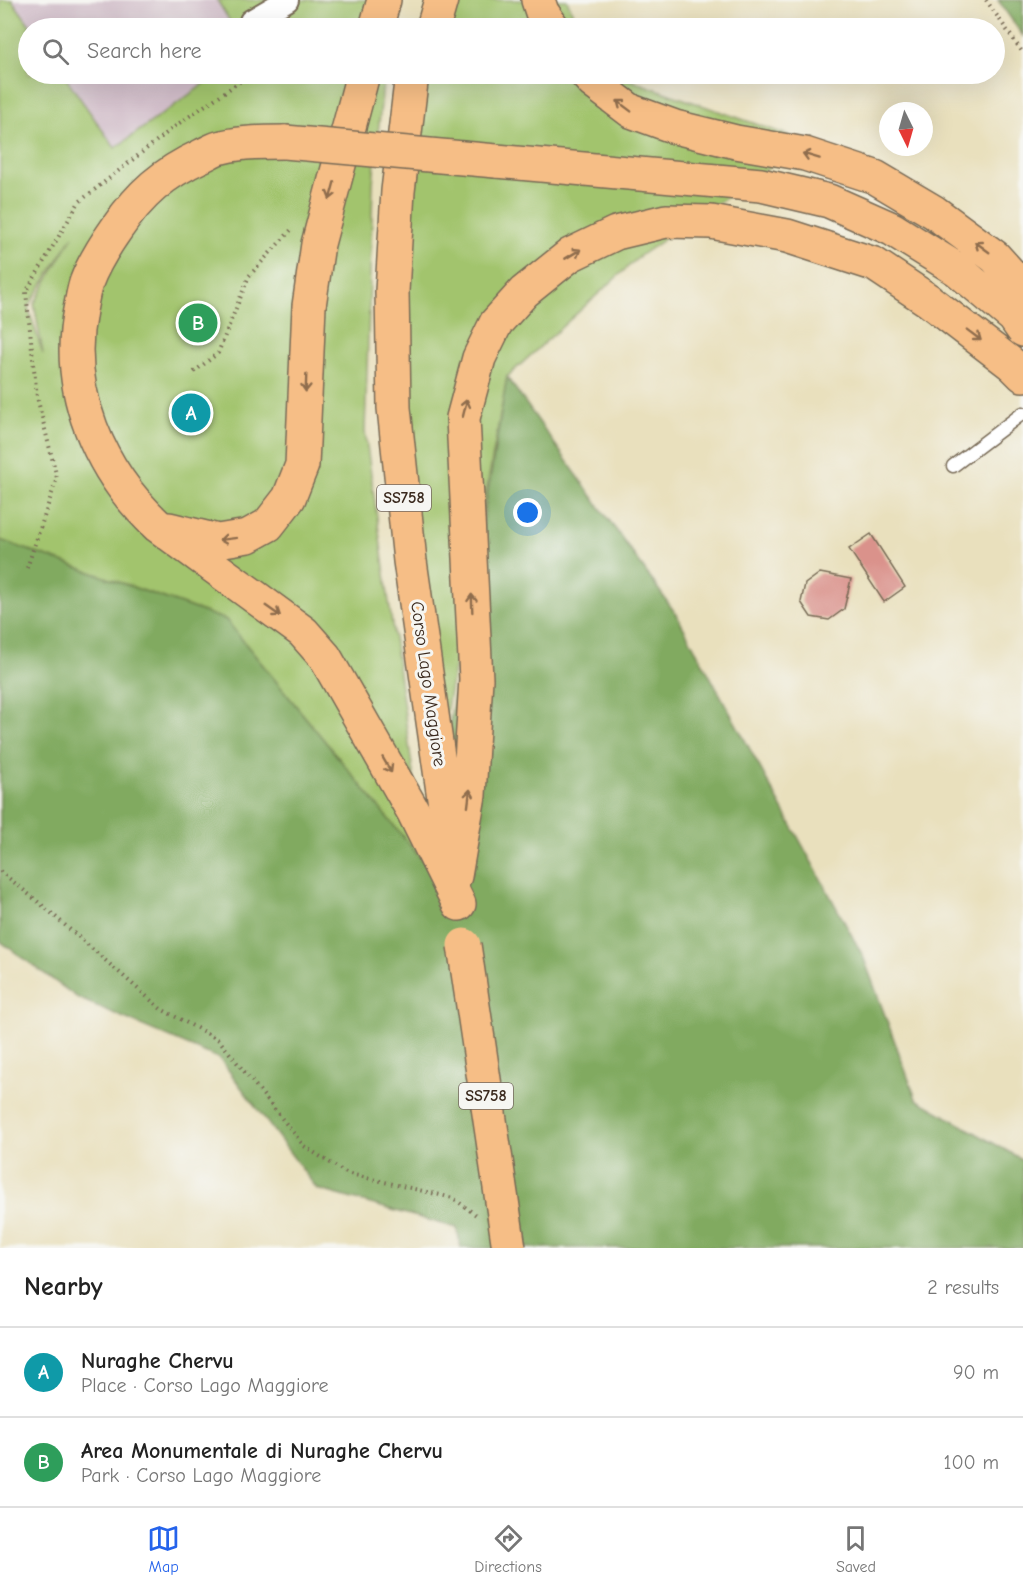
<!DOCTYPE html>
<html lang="en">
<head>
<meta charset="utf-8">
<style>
  :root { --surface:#fff; --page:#f6f6f6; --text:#222; --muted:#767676; --line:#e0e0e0; --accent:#2563eb }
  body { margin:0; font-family:"Comic Neue",sans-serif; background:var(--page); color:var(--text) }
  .compass { position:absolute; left:879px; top:102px; width:54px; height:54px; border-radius:50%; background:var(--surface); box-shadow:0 6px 24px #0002; rotate:175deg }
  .you { position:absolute; left:528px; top:513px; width:21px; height:21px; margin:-15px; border:4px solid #fff; border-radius:50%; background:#1a73e8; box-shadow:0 0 0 9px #1a73e833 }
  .badge { display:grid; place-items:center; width:39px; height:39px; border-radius:50%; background:var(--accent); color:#fff; font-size:20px; font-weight:700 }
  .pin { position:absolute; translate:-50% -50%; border:3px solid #fff; box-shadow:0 2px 6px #0006 }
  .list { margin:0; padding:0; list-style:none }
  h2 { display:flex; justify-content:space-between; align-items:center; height:78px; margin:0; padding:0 24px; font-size:26px }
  h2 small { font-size:20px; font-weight:400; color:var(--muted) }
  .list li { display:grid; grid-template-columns:39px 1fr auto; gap:18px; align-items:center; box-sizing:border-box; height:90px; padding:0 24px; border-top:2px solid var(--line) }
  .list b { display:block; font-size:22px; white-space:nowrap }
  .list p { margin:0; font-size:20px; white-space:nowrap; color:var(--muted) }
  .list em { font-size:20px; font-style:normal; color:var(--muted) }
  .icon { flex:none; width:33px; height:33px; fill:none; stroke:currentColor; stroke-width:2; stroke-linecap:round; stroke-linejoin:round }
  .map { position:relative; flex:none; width:1023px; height:1248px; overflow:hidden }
  .search { position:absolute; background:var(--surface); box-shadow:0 6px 24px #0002; left:18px; right:18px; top:18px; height:66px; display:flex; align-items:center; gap:15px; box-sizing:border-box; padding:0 21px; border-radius:33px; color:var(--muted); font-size:22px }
  .sheet { height:258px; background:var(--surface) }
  nav { display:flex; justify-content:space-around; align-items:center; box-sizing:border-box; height:84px; border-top:2px solid var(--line); background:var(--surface); font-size:16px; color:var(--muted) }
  nav a { display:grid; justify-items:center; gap:3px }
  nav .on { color:var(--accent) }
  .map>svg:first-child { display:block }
  .industrial { fill:#d1bdc9 }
  .green { fill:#a2c46d; stroke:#6e7746; stroke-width:1.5; fill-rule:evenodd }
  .forest { fill:#81aa60; stroke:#5e6a3f; stroke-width:1.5 }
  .building { fill:#da928b }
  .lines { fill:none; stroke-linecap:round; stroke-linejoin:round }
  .service-casing { stroke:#786a56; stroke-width:15 }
  .minor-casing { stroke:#786a56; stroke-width:26 }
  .trunk-casing { stroke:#786a56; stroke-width:36 }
  .path { stroke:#786a56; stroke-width:4; stroke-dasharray:1.5 4.5; stroke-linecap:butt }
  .service { stroke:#fff; stroke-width:12 }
  .minor { stroke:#fff; stroke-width:22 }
  .trunk { stroke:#f6be86; stroke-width:33 }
  .trunk-bridge-casing { stroke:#786a56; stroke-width:36; stroke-linecap:butt }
  .trunk-bridge { stroke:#f6be86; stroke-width:33 }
  .oneway { stroke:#8f6d4d }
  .labels { text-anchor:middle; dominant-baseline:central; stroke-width:6; stroke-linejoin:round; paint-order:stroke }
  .shield { fill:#f6f6f2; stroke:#73675e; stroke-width:1.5 }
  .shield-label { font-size:16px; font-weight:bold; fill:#3b2a1e }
  .street-label { font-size:18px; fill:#3b2a1e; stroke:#f6f6f2 }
</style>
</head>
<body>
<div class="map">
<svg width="1023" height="1248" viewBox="0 0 1023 1248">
  <rect width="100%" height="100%" fill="#f6f6f2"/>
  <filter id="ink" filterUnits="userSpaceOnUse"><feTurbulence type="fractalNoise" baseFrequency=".0167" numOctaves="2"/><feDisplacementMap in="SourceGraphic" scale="12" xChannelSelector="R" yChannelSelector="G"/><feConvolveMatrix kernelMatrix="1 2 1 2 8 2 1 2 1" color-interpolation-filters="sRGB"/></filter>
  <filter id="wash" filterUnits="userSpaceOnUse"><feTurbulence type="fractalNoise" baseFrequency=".008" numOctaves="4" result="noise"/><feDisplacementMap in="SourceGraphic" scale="24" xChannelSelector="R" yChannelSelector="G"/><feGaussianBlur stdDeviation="1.35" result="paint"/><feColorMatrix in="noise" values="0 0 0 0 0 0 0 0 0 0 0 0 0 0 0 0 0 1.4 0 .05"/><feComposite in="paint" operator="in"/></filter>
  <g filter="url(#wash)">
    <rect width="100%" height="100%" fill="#e9e0bd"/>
    <path class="industrial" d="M 12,0 L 217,0 L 234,28 L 32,28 Z
      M 63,74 L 218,74 L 115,148 Z"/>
    <path class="green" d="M 0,0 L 12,0 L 32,28 L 28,28 L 28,74 L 63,74 L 115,148 L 218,74 L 384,74 L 373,183 L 365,432 L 426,865 L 226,620 L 0,540 ZM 73,236 L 34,304 L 43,354 L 28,307 Z
      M 217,0 L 392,0 L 389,28 L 234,28 Z
      M 444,0 L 567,0 L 579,28 L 437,28 Z
      M 426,74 L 621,74 L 627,79 L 807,142 L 641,255 L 507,377 L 438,757 L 394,408 L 398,191 Z"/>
    <path class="forest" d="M 998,0 L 1023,0 L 1023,36 Z
      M 507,377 L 676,614 L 863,956 L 916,1099 L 1023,1160 L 1023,1248 L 461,1248 L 457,1228 L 317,1189 L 220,1059 L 78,998 L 0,941 L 0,540 L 226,620 L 426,865 Z"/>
    <g id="blocks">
      <path class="building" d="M 871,534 L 905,587 L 884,602 L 849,549 Z
        M 820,573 L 851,579 L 844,609 L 829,620 L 811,617 L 801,602 L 805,584 Z"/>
    </g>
  </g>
  <g filter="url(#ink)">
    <use href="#blocks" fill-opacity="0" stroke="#786a56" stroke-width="1.5"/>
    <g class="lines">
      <g class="service-casing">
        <path id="service" d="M 953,466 L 1023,413"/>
      </g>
      <g class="minor-casing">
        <path id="minor" d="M 251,21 L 287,0"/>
      </g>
      <g class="trunk-casing">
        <path id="trunk" d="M 538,0 L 542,12 L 553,28
          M 376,28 L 384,0
          M 433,28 L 441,0
          M 412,74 L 398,191 L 392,291 L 394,408 L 410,561 L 451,847
          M 586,74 L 593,82 L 631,111 L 675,127 L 736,142 L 805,154 L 875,177 L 934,212 L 995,257 L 1023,288
          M 285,142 C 264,142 243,142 222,147 C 215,148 208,153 201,156 C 164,173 140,194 117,228 C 105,245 93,264 86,283 C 83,292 82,301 80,310 C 64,391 99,471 158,526 L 303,632 L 325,657 L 413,811 L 459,904
          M 496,161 L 761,185 L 829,201 L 892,229 L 958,270 L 1014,317 L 1023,330
          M 169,529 L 218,541 L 248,536 L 268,525 L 289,498 L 302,465 L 309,306 L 318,244 L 363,74
          M 455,876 L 469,795 L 476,679 L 463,418 L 479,358 L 496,323 L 524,292 L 570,255 L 616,233 L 666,221 L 711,222 L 787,236 L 874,264 L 928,300 L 1013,365 L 1023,375"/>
      </g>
      <path class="path" d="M 986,0 L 1023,53
        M 194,372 L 218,353 L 249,276 L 291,230
        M 27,568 L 57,478 L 37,397 L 26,292 L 79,202 L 178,124 L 251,74
        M 0,871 L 42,905 L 161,1009 L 219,1040 L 304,1146 L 346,1173 L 453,1198 L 476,1215"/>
      <use href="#service" class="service"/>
      <use href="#minor" class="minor"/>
      <use href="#trunk" class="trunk"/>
      <g class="trunk-bridge-casing">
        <path id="trunk-bridge" d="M 285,142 L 496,161
          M 464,945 L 509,1248"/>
      </g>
      <use href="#trunk-bridge" class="trunk-bridge"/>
    </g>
    <defs><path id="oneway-shaft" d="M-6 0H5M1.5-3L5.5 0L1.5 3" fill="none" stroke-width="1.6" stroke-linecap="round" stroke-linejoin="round" transform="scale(1.5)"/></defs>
    <g class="oneway">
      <use href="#oneway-shaft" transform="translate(624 106) rotate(-143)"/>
      <use href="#oneway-shaft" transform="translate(811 156) rotate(-163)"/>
      <use href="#oneway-shaft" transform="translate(332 191) rotate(105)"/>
      <use href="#oneway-shaft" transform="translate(982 247) rotate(-144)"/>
      <use href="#oneway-shaft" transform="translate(573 254) rotate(-31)"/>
      <use href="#oneway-shaft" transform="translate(974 335) rotate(37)"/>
      <use href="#oneway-shaft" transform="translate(306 383) rotate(92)"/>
      <use href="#oneway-shaft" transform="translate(465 408) rotate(-76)"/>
      <use href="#oneway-shaft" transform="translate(228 539) rotate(173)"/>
      <use href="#oneway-shaft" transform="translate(472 603) rotate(-92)"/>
      <use href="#oneway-shaft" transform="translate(273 611) rotate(35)"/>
      <use href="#oneway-shaft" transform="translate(387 765) rotate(60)"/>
      <use href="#oneway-shaft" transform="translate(469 798) rotate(-83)"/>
    </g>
  </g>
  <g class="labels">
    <g class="shield">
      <rect x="377" y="485" width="54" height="26" rx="4.5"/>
      <rect x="459" y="1083" width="54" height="26" rx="4.5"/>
    </g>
    <g class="shield-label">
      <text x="404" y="498">SS758</text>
      <text x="486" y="1096">SS758</text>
    </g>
    <g class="street-label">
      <text transform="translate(428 684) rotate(82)">Corso Lago Maggiore</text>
    </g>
  </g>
</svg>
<svg class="compass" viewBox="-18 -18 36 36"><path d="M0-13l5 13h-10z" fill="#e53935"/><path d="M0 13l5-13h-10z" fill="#767676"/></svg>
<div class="you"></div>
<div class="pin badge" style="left:191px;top:413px;background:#0f9aa8">A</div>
<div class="pin badge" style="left:198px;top:323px;background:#2e9e5b">B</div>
<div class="search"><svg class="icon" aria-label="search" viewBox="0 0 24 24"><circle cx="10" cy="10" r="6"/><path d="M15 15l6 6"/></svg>Search here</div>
</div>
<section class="sheet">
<h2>Nearby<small>2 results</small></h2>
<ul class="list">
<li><span class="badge" style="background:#0f9aa8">A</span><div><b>Nuraghe Chervu</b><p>Place · Corso Lago Maggiore</p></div><em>90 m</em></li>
<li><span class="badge" style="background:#2e9e5b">B</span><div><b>Area Monumentale di Nuraghe Chervu</b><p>Park · Corso Lago Maggiore</p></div><em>100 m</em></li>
</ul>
</section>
<nav>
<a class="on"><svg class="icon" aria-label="map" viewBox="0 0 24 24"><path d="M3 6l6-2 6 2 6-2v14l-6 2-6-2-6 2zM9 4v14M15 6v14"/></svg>Map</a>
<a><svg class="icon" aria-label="directions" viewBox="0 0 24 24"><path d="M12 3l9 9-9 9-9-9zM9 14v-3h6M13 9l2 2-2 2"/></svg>Directions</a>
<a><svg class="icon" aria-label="saved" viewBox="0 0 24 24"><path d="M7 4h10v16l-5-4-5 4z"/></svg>Saved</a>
</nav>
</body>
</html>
